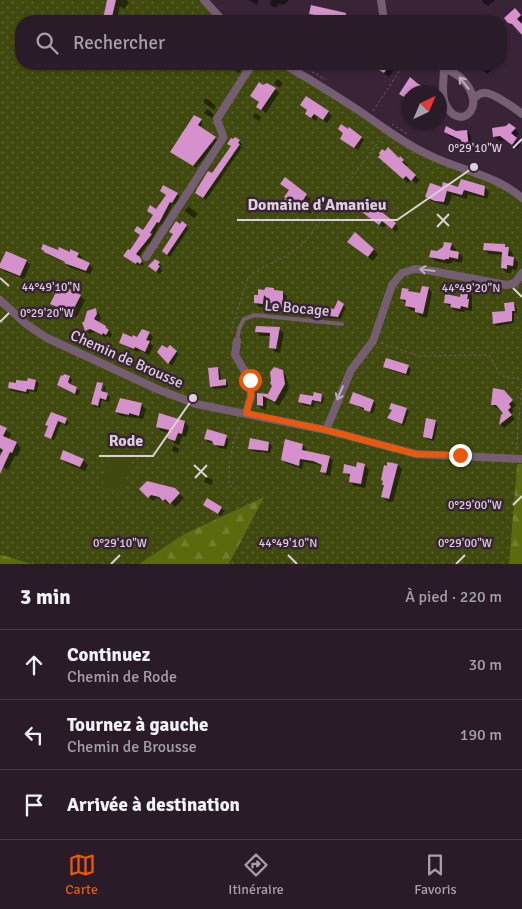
<!DOCTYPE html>
<html lang="fr">
<head>
<meta charset="utf-8">
<style>
  :root { --surface:#2a1b28; --page:#322430; --text:#f1f3f6; --muted:#a5a1a8; --line:#463945; --accent:#ea580c }
  body { margin:0; font-family:Signika,sans-serif; background:var(--page); color:var(--text) }
  .compass { position:absolute; left:402px; top:85px; width:45px; height:45px; border-radius:50%; background:var(--surface); box-shadow:0 1px 4px #0004; rotate:44deg }
  .stop { position:absolute; width:15px; height:15px; margin:-11px; border:4px solid #ea580c; border-radius:50%; background:#fff }
  .stop.end { background:#ea580c; border-color:#fff; box-shadow:0 1px 5px #0008 }
  .list { margin:0; padding:0; list-style:none }
  h2 { display:flex; justify-content:space-between; align-items:center; height:65px; margin:0; padding:0 20px; font-size:21px }
  h2 small { font-size:16px; font-weight:400; color:var(--muted) }
  .list li { display:grid; grid-template-columns:32px 1fr auto; gap:15px; align-items:center; box-sizing:border-box; height:70px; padding:0 20px; border-top:1px solid var(--line) }
  .list b { display:block; font-size:19px; white-space:nowrap }
  .list p { margin:0; font-size:16px; white-space:nowrap; color:var(--muted) }
  .list em { font-size:16px; font-style:normal; color:var(--muted) }
  .icon { flex:none; width:28px; height:28px; fill:none; stroke:currentColor; stroke-width:2; stroke-linecap:round; stroke-linejoin:round }
  .map { position:relative; flex:none; width:522px; height:564px; overflow:hidden }
  .search { position:absolute; background:var(--surface); box-shadow:0 1px 4px #0004; left:15px; right:15px; top:15px; height:55px; display:flex; align-items:center; gap:12px; box-sizing:border-box; padding:0 18px; border-radius:20px; color:var(--muted); font-size:19px }
  .sheet { height:275px; background:var(--surface) }
  nav { display:flex; justify-content:space-around; align-items:center; box-sizing:border-box; height:70px; border-top:1px solid var(--line); background:var(--surface); font-size:14px; color:var(--muted) }
  nav a { display:grid; justify-items:center; gap:2px }
  nav .on { color:var(--accent) }
  .map>svg:first-child { display:block }
  .grass { fill:url(#grass-dots) }
  .forest { fill:url(#forest-firs) }
  .pitch { fill:#404a0f }
  .shadow { fill:#0007 }
  .building { fill:#d591cb }
  .lines { fill:none; stroke-linecap:round; stroke-linejoin:round }
  .path { stroke:#6f5d6d; stroke-width:1; stroke-dasharray:2.5 2.5; stroke-linecap:butt }
  .lane { stroke:#765e72; stroke-width:4 }
  .street { stroke:#765e72; stroke-width:8 }
  .oneway { stroke:#bdadbb }
  .route { stroke:#ea580c; stroke-width:6 }
  .ticks { fill:none; stroke:#dccfda; stroke-width:2 }
  .labels { text-anchor:middle; dominant-baseline:central; stroke-width:5; stroke-linejoin:round; paint-order:stroke }
  .street-label { font-size:15px; fill:#dccfda; stroke:#382436 }
  .ticks-label { font-size:12px; text-anchor:middle; fill:#dccfda; stroke:#382436; stroke-width:5; stroke-linejoin:round; paint-order:stroke }
  .leader { fill:none; stroke:#dccfda; stroke-width:2 }
  .callout-dot { fill:#dccfda; stroke:#382436; stroke-width:2 }
  .callout-label { font-size:16px; text-anchor:middle; font-weight:bold; fill:#dccfda; stroke:#382436; stroke-width:5; stroke-linejoin:round; paint-order:stroke }
</style>
</head>
<body>
<div class="map">
<svg width="522" height="564" viewBox="0 0 522 564">
  <defs>
    <pattern id="grass-dots" width="8" height="8" patternUnits="userSpaceOnUse" patternTransform="scale(1.25)"><rect width="8" height="8" fill="#404a0f"/><path d="M2 2h.1M6 6h.1" fill="none" stroke="#5b6331" stroke-width="1.8" stroke-linecap="round"/></pattern>
    <pattern id="forest-firs" width="22" height="20" patternUnits="userSpaceOnUse" patternTransform="scale(1.25)"><rect width="22" height="20" fill="#5b6a0c"/><path d="M5 1l3.5 6h-7zM16 11l3.5 6h-7z" fill="#727e2f"/></pattern>
  </defs>
  <rect width="100%" height="100%" fill="#382436"/>
  <path class="grass" d="M 0,0 L 204,0 L 223,21 L 21,21 L 21,64 L 283,64 L 387,130 L 450,164 L 522,198 L 522,464 L 517,464 L 509,564 L 229,564 L 263,498 L 184,534 L 139,564 L 32,564 L 0,555 Z"/>
  <path class="forest" d="M 517,464 L 522,464 L 522,564 L 509,564 Z
    M 264,497 L 229,564 L 139,564 L 184,534 Z
    M 0,555 L 2,555 L 32,564 L 0,564 Z"/>
  <path class="pitch" d="M 112,447 L 132,451 L 122,492 L 102,487 Z"/>
  <path class="shadow" d="M 109,0 L 126,0 L 129,2 L 124,9 L 120,6 L 116,21 L 107,21 L 104,19 Z
    M 248,0 L 259,0 L 257,5 Z
    M 271,0 L 288,0 L 287,3 L 285,3 L 284,5 L 278,4 L 277,7 L 273,7 L 270,4 Z
    M 482,0 L 495,0 L 493,3 L 491,2 L 489,6 L 484,4 Z
    M 515,10 L 522,17 L 520,24 L 522,25 L 522,33 L 505,19 Z
    M 310,13 L 346,14 L 350,19 L 350,21 L 330,21 L 315,18 Z
    M 436,17 L 440,21 L 432,21 Z
    M 448,18 L 452,21 L 444,21 Z
    M 226,64 L 243,64 L 244,65 L 239,73 Z
    M 370,64 L 398,64 L 389,77 Z
    M 477,64 L 486,64 L 492,70 L 487,74 Z
    M 277,79 L 283,83 L 280,88 L 274,84 Z
    M 410,79 L 428,91 L 429,92 L 410,92 L 410,101 L 405,99 L 401,94 Z
    M 275,89 L 279,93 L 266,113 L 258,107 L 260,103 L 251,96 Z
    M 206,98 L 216,106 L 214,110 L 203,102 Z
    M 207,109 L 214,114 L 212,118 L 204,113 Z
    M 308,111 L 328,112 L 332,116 L 327,123 L 318,117 L 316,121 L 306,114 Z
    M 255,113 L 261,117 L 259,121 L 253,117 Z
    M 195,116 L 203,123 L 200,128 L 218,140 L 196,168 L 172,152 Z
    M 515,129 L 519,133 L 515,138 L 521,144 L 517,149 L 506,140 L 499,141 L 494,136 Z
    M 467,131 L 471,136 L 473,152 L 468,153 L 463,148 L 463,142 L 449,136 L 445,132 Z
    M 362,138 L 364,140 L 358,150 L 344,141 Z
    M 239,141 L 242,144 L 240,146 L 242,147 L 206,200 L 200,196 Z
    M 400,158 L 408,165 L 406,167 L 420,180 L 416,184 L 411,179 L 408,183 L 384,161 Z
    M 285,179 L 311,199 L 306,206 L 312,211 L 310,214 L 303,210 L 301,214 L 290,205 L 290,191 Z
    M 484,187 L 489,191 L 488,199 L 468,194 L 467,199 L 452,195 L 448,206 L 431,201 L 427,196 L 442,188 Z
    M 161,191 L 177,194 L 180,197 L 175,205 L 173,204 L 162,225 L 160,224 L 149,245 L 148,244 L 139,257 L 144,264 L 143,266 L 140,264 L 139,266 L 128,258 L 141,236 L 135,231 L 144,231 L 154,216 L 148,211 L 157,211 L 167,196 Z
    M 188,206 L 198,214 L 194,218 L 185,211 Z
    M 369,209 L 395,224 L 399,228 L 396,232 L 387,224 L 384,228 L 360,210 Z
    M 186,226 L 189,228 L 170,257 L 166,254 L 174,235 Z
    M 355,234 L 378,254 L 373,261 L 353,246 Z
    M 451,244 L 456,249 L 455,252 L 459,253 L 463,257 L 462,263 L 453,261 L 453,263 L 449,263 L 449,264 L 435,261 L 431,256 Z
    M 505,246 L 513,253 L 513,258 L 518,262 L 517,270 L 512,269 L 511,273 L 507,273 L 502,268 L 503,255 L 489,254 L 485,249 Z
    M 42,249 L 78,254 L 82,257 L 80,260 L 89,264 L 93,268 L 90,274 L 69,267 L 66,263 L 49,255 Z
    M 26,261 L 30,265 L 24,279 L 4,271 L 0,267 Z
    M 159,263 L 162,266 L 160,268 L 162,270 L 160,274 L 152,269 Z
    M 428,288 L 432,292 L 427,318 L 420,316 L 416,311 L 411,310 L 406,306 L 407,303 L 401,299 L 408,290 L 411,293 L 421,295 Z
    M 273,289 L 276,292 L 282,292 L 287,296 L 286,311 L 280,311 L 268,297 L 267,307 L 259,307 L 255,302 L 259,297 L 259,290 Z
    M 468,291 L 472,295 L 472,311 L 465,310 L 464,312 L 456,311 L 445,303 L 461,299 Z
    M 80,296 L 85,300 L 76,318 L 56,309 L 51,304 Z
    M 514,303 L 516,306 L 517,313 L 514,313 L 514,323 L 497,326 L 494,324 Z
    M 343,305 L 346,307 L 341,319 L 323,318 L 321,315 Z
    M 95,310 L 99,314 L 101,318 L 98,323 L 110,331 L 112,335 L 110,338 L 107,336 L 106,338 L 95,332 L 90,334 L 86,330 Z
    M 279,329 L 284,333 L 280,353 L 275,352 L 271,347 L 271,336 L 260,336 L 256,331 Z
    M 149,333 L 153,337 L 150,343 L 153,346 L 149,355 L 139,350 L 138,352 L 125,346 L 121,342 L 138,338 Z
    M 170,347 L 179,354 L 172,366 L 158,352 L 168,350 Z
    M 385,366 L 408,367 L 411,369 L 409,376 L 387,369 Z
    M 218,368 L 220,371 L 221,381 L 225,381 L 228,383 L 228,388 L 214,389 L 211,386 Z
    M 282,371 L 286,376 L 289,388 L 279,406 L 267,399 L 266,410 L 262,409 L 258,405 L 258,394 L 269,395 Z
    M 167,373 L 172,382 L 166,384 L 161,375 Z
    M 70,377 L 72,380 L 70,385 L 80,391 L 78,396 L 58,385 Z
    M 36,381 L 39,384 L 37,392 L 29,391 L 29,394 L 12,391 L 9,388 Z
    M 98,383 L 103,385 L 99,397 L 101,397 L 104,386 L 106,387 L 104,393 L 110,397 L 109,402 L 102,400 L 100,408 L 95,407 L 92,404 Z
    M 322,395 L 324,398 L 323,404 L 315,402 L 314,407 L 303,405 L 300,402 Z
    M 508,395 L 516,405 L 512,409 L 514,411 L 511,414 L 515,419 L 504,428 L 501,425 L 502,416 L 505,414 L 500,409 L 496,408 L 492,404 Z
    M 373,401 L 376,404 L 373,414 L 351,403 Z
    M 141,404 L 146,409 L 143,419 L 121,416 L 116,412 Z
    M 390,409 L 406,409 L 409,411 L 404,426 L 389,418 L 393,411 Z
    M 52,413 L 69,422 L 67,426 L 61,423 L 54,440 L 46,436 Z
    M 435,421 L 438,424 L 434,441 L 427,439 L 424,437 Z
    M 185,422 L 189,427 L 186,437 L 182,436 L 179,445 L 174,443 L 170,439 L 169,433 L 161,431 L 157,426 Z
    M 0,426 L 11,434 L 9,439 L 17,443 L 21,448 L 17,457 L 15,455 L 8,470 L 0,465 L 0,459 L 2,453 L 0,452 Z
    M 226,437 L 229,439 L 227,449 L 218,448 L 214,443 L 208,442 L 206,439 Z
    M 269,443 L 272,446 L 270,453 L 252,451 L 249,448 Z
    M 174,445 L 179,449 L 178,453 L 172,451 Z
    M 303,445 L 306,449 L 306,452 L 329,457 L 333,461 L 330,476 L 325,475 L 322,471 L 323,466 L 321,465 L 304,462 L 302,469 L 286,463 L 283,459 Z
    M 61,458 L 83,460 L 88,465 L 85,471 L 66,463 Z
    M 388,464 L 398,465 L 402,469 L 393,502 L 387,501 L 383,497 Z
    M 364,465 L 369,469 L 365,488 L 354,486 L 350,481 L 351,477 L 344,472 Z
    M 206,477 L 213,480 L 212,485 L 204,482 Z
    M 141,489 L 174,489 L 184,498 L 175,507 L 170,502 L 168,504 L 165,501 L 156,498 L 153,501 Z
    M 208,499 L 225,511 L 221,516 L 204,505 Z"/>
  <path class="building" d="M 107,0 L 116,0 L 111,21 L 103,19 Z
    M 311,5 L 346,13 L 345,21 L 336,19 L 336,21 L 329,21 L 330,18 L 309,14 Z
    M 515,8 L 521,15 L 517,19 L 522,24 L 522,35 L 512,24 L 508,23 L 504,18 Z
    M 369,64 L 390,64 L 384,73 Z
    M 410,77 L 417,83 L 432,92 L 410,92 L 410,96 L 406,94 L 404,97 L 399,94 Z
    M 259,82 L 263,85 L 267,83 L 276,88 L 261,110 L 256,107 L 259,102 L 250,96 Z
    M 306,96 L 329,111 L 323,120 L 314,114 L 311,118 L 305,114 L 307,110 L 300,105 Z
    M 194,115 L 202,119 L 198,125 L 216,137 L 193,166 L 170,152 Z
    M 509,123 L 516,128 L 511,133 L 517,138 L 512,145 L 500,136 L 493,137 L 492,128 L 506,126 Z
    M 341,124 L 348,129 L 349,127 L 362,137 L 354,148 L 340,139 L 343,133 L 338,129 Z
    M 446,126 L 456,131 L 467,130 L 469,148 L 462,149 L 461,140 L 444,132 Z
    M 235,137 L 240,140 L 238,143 L 240,144 L 203,198 L 195,193 L 197,189 L 208,171 L 212,173 L 231,146 L 227,144 L 231,138 L 233,139 Z
    M 388,147 L 399,158 L 400,156 L 404,160 L 402,162 L 416,175 L 411,181 L 406,176 L 403,179 L 378,157 L 380,155 L 379,153 L 382,149 L 385,151 Z
    M 285,177 L 307,194 L 302,202 L 309,206 L 305,211 L 299,207 L 296,211 L 284,200 L 286,198 L 284,197 L 289,190 L 280,184 Z
    M 461,179 L 485,186 L 484,196 L 464,190 L 462,195 L 447,191 L 444,202 L 435,201 L 425,197 L 430,183 L 442,187 L 443,182 L 458,187 Z
    M 163,185 L 178,193 L 172,203 L 170,202 L 159,223 L 157,222 L 150,233 L 152,234 L 136,254 L 140,257 L 142,261 L 140,264 L 137,262 L 136,264 L 123,256 L 128,249 L 130,250 L 140,235 L 134,231 L 137,226 L 143,230 L 153,215 L 147,211 L 150,205 L 156,209 L 166,195 L 160,191 Z
    M 358,200 L 368,208 L 371,204 L 396,223 L 392,229 L 382,221 L 379,225 L 354,206 Z
    M 176,221 L 180,224 L 182,221 L 187,225 L 167,255 L 162,251 L 173,234 L 169,232 Z
    M 355,232 L 374,249 L 368,257 L 347,242 Z
    M 444,242 L 452,243 L 450,250 L 459,252 L 458,259 L 449,257 L 449,259 L 445,259 L 445,260 L 429,257 L 431,250 L 437,251 L 443,247 Z
    M 484,243 L 505,244 L 505,247 L 509,247 L 508,256 L 514,257 L 513,266 L 507,265 L 507,269 L 501,268 L 502,252 L 483,250 Z
    M 43,244 L 58,250 L 59,247 L 70,252 L 70,249 L 79,253 L 77,257 L 90,263 L 86,271 L 64,263 L 65,262 L 44,252 L 44,251 L 41,249 Z
    M 6,251 L 27,260 L 20,276 L 0,268 L 0,264 Z
    M 155,259 L 160,262 L 158,265 L 160,266 L 156,272 L 148,266 Z
    M 60,284 L 81,295 L 71,314 L 50,304 Z
    M 422,286 L 429,287 L 423,314 L 415,312 L 415,308 L 405,306 L 406,300 L 400,299 L 402,288 L 409,289 L 408,291 L 420,293 Z
    M 266,287 L 274,288 L 274,290 L 283,291 L 283,308 L 274,307 L 264,295 L 263,304 L 254,303 L 254,295 L 258,295 L 258,289 L 264,290 Z
    M 462,288 L 469,290 L 467,299 L 469,299 L 468,308 L 461,306 L 460,309 L 450,307 L 451,304 L 444,303 L 445,294 L 460,297 Z
    M 338,300 L 344,304 L 338,317 L 319,315 L 320,307 L 334,309 Z
    M 514,302 L 515,311 L 512,311 L 512,321 L 493,324 L 492,312 L 505,311 L 504,303 Z
    M 96,308 L 97,314 L 94,319 L 106,326 L 106,328 L 109,330 L 106,335 L 103,333 L 102,335 L 90,329 L 85,331 L 82,322 L 84,322 L 87,311 Z
    M 256,326 L 280,327 L 276,349 L 269,348 L 270,333 L 255,332 Z
    M 142,329 L 150,332 L 146,340 L 150,341 L 145,352 L 135,347 L 134,349 L 119,343 L 123,333 L 132,337 L 133,335 L 137,337 Z
    M 162,345 L 167,348 L 170,345 L 177,351 L 168,364 L 157,352 Z
    M 386,358 L 409,365 L 406,374 L 383,367 Z
    M 218,367 L 219,380 L 226,379 L 226,385 L 210,387 L 208,368 Z
    M 274,367 L 283,370 L 285,384 L 275,402 L 263,396 L 263,406 L 257,405 L 257,393 L 268,394 L 272,386 L 270,383 L 271,381 L 270,372 Z
    M 64,374 L 70,376 L 68,382 L 70,384 L 77,387 L 75,394 L 57,385 L 61,375 L 63,376 Z
    M 28,378 L 36,380 L 34,390 L 27,389 L 26,392 L 8,388 L 9,382 L 16,383 L 16,380 L 27,381 Z
    M 97,382 L 103,383 L 101,391 L 108,393 L 106,400 L 100,398 L 98,406 L 91,404 Z
    M 493,388 L 504,390 L 513,400 L 509,404 L 511,407 L 508,410 L 512,415 L 499,425 L 501,415 L 503,413 L 496,405 L 491,405 Z
    M 314,392 L 322,394 L 321,402 L 312,400 L 311,405 L 298,402 L 300,394 L 313,396 Z
    M 353,392 L 374,400 L 370,412 L 364,410 L 364,408 L 349,403 Z
    M 120,398 L 142,403 L 139,416 L 129,413 L 129,415 L 115,412 Z
    M 391,403 L 407,408 L 402,424 L 387,418 L 392,410 L 389,409 Z
    M 51,412 L 67,418 L 65,424 L 58,421 L 51,439 L 44,436 L 48,426 L 45,425 Z
    M 159,413 L 185,421 L 182,434 L 178,433 L 175,441 L 169,439 L 167,437 L 169,430 L 156,427 Z
    M 426,418 L 436,420 L 432,439 L 423,437 Z
    M 0,425 L 7,428 L 3,436 L 17,442 L 12,453 L 10,452 L 0,474 L 0,456 L 3,450 L 0,448 Z
    M 207,429 L 227,435 L 224,446 L 214,445 L 212,441 L 204,439 Z
    M 250,438 L 269,442 L 268,451 L 248,449 Z
    M 285,439 L 303,444 L 302,450 L 330,456 L 326,473 L 320,472 L 322,465 L 313,461 L 300,459 L 299,466 L 281,460 Z
    M 63,450 L 84,459 L 80,467 L 60,459 Z
    M 357,462 L 365,464 L 361,484 L 349,482 L 350,474 L 343,473 L 344,464 L 356,467 Z
    M 387,462 L 398,464 L 389,499 L 381,497 L 384,485 L 382,485 L 383,481 L 381,480 L 384,465 L 387,466 Z
    M 147,481 L 175,488 L 180,493 L 170,504 L 165,499 L 163,501 L 159,497 L 151,495 L 148,498 L 139,489 Z
    M 207,498 L 222,507 L 218,514 L 203,505 Z"/>
  <g class="lines">
    <path class="path" d="M 299,64 L 326,80
      M 373,111 L 404,64
      M 392,124 L 409,135
      M 233,333 L 231,331 L 248,278 L 260,269 L 284,257 L 303,244 L 382,137
      M 381,343 L 419,356 L 487,355 L 490,356 L 499,373 L 503,376 L 522,380
      M 516,450 L 522,384
      M 226,564 C 233,543 261,524 246,501 C 242,494 234,489 229,484 C 229,460 231,444 242,422"/>
    <path class="lane" d="M 237,341 L 239,329 L 244,319 L 255,315 L 342,324"/>
    <path class="street" d="M 204,0 L 223,21
      M 381,0 L 384,21
      M 283,64 C 310,79 335,95 361,112 C 383,127 404,144 429,155 C 459,170 496,175 522,198
      M 438,64 C 445,68 454,72 461,78 C 491,107 458,134 445,103 C 441,93 444,79 444,68
      M 473,99 C 476,97 479,93 483,93 C 491,91 516,109 522,114
      M 146,257 L 223,138 C 223,131 218,126 217,119 L 252,64
      M 0,300 L 26,324 L 47,338 L 157,389 L 196,404 L 326,430 L 416,454 L 522,459
      M 237,341 L 235,355 L 250,380 L 251,396 L 246,413
      M 326,430 L 351,370 L 373,341 L 392,285 L 402,273 L 415,269 L 426,270 L 507,285 L 515,283 L 522,273"/>
  </g>
  <defs><path id="oneway-shaft" d="M-6 0H5M1.5-3L5.5 0L1.5 3" fill="none" stroke-width="1.6" stroke-linecap="round" stroke-linejoin="round" transform="scale(1.25)"/></defs>
  <g class="oneway">
    <use href="#oneway-shaft" transform="translate(464 83) rotate(-128)"/>
    <use href="#oneway-shaft" transform="translate(427 270) rotate(-172)"/>
    <use href="#oneway-shaft" transform="translate(340 393) rotate(113)"/>
  </g>
  <g class="lines">
    <path class="route" d="M 250,380 L 251,396 L 246,413 L 326,430 L 416,454 L 460,455"/>
  </g>
  <path class="ticks" d="M 513,148 L 522,139M 437,214 L 449,226M 437,227 L 449,214M 0,278 L 9,286M 513,288 L 522,297M 0,322 L 9,313M 194,465 L 207,477M 195,478 L 207,465M 513,505 L 522,496M 288,555 L 297,564M 111,564 L 120,555M 456,564 L 465,555"/>
  <g class="labels">
    <g class="street-label">
      <text transform="translate(297 308) rotate(5)">Le Bocage</text>
      <text transform="translate(127 359) rotate(24)">Chemin de Brousse</text>
    </g>
  </g>
  <g class="ticks-label">
    <text x="475" y="152">0°29'10"W</text>
    <text x="51" y="291">44°49'10"N</text>
    <text x="471" y="292">44°49'20"N</text>
    <text x="47" y="317">0°29'20"W</text>
    <text x="475" y="509">0°29'00"W</text>
    <text x="120" y="547">0°29'10"W</text>
    <text x="465" y="547">0°29'00"W</text>
    <text x="288" y="547">44°49'10"N</text>
  </g>
  <path class="leader" d="M474 167L397 220H237M193 398L153 456H99"/>
  <g class="callout-dot">
    <circle cx="474" cy="167" r="5"/>
    <circle cx="193" cy="398" r="5"/>
  </g>
  <g class="callout-label">
    <text x="317" y="210">Domaine d'Amanieu</text>
    <text x="126" y="446">Rode</text>
  </g>
</svg>
<svg class="compass" viewBox="-18 -18 36 36"><path d="M0-13l5 13h-10z" fill="#e53935"/><path d="M0 13l5-13h-10z" fill="#a5a1a8"/></svg>
<div class="stop" style="left:250px;top:380px"></div>
<div class="stop end" style="left:460px;top:455px"></div>
<div class="search"><svg class="icon" aria-label="search" viewBox="0 0 24 24"><circle cx="10" cy="10" r="6"/><path d="M15 15l6 6"/></svg>Rechercher</div>
</div>
<section class="sheet">
<h2>3 min<small>À pied · 220 m</small></h2>
<ul class="list">
<li><svg class="icon" aria-label="ahead" viewBox="0 0 24 24"><path d="M12 20V5M6 11l6-6 6 6"/></svg><div><b>Continuez</b><p>Chemin de Rode</p></div><em>30 m</em></li>
<li><svg class="icon" aria-label="left" viewBox="0 0 24 24"><path d="M17 20v-9H6M10 6l-5 5 5 5"/></svg><div><b>Tournez à gauche</b><p>Chemin de Brousse</p></div><em>190 m</em></li>
<li><svg class="icon" aria-label="arrive" viewBox="0 0 24 24"><path d="M6 21V4h12l-3 4 3 4H6"/></svg><div><b>Arrivée à destination</b></div></li>
</ul>
</section>
<nav>
<a class="on"><svg class="icon" aria-label="map" viewBox="0 0 24 24"><path d="M3 6l6-2 6 2 6-2v14l-6 2-6-2-6 2zM9 4v14M15 6v14"/></svg>Carte</a>
<a><svg class="icon" aria-label="directions" viewBox="0 0 24 24"><path d="M12 3l9 9-9 9-9-9zM9 14v-3h6M13 9l2 2-2 2"/></svg>Itinéraire</a>
<a><svg class="icon" aria-label="saved" viewBox="0 0 24 24"><path d="M7 4h10v16l-5-4-5 4z"/></svg>Favoris</a>
</nav>
</body>
</html>
